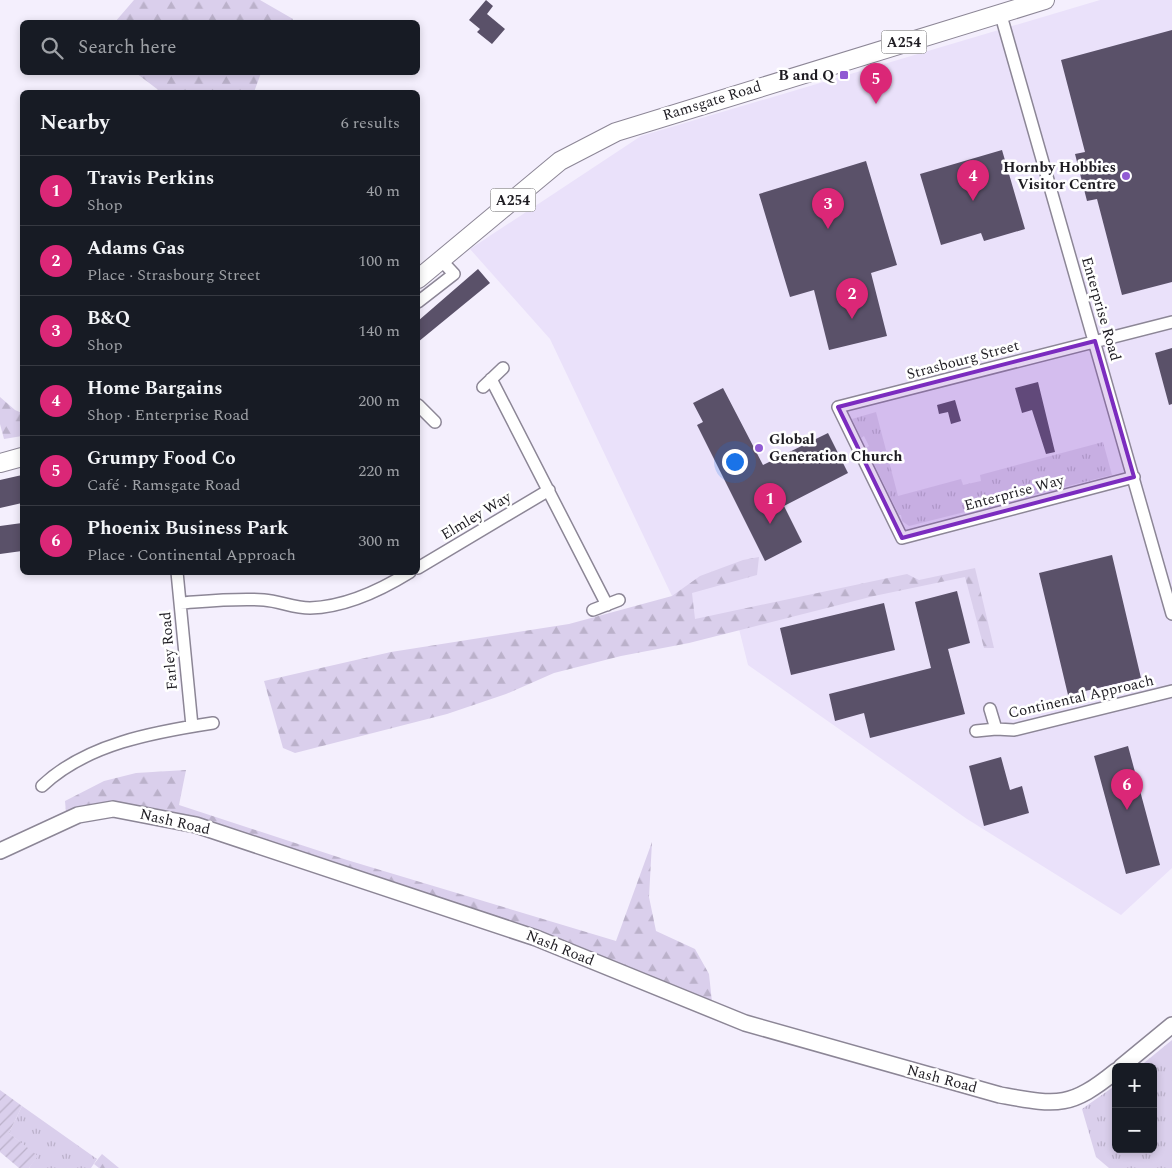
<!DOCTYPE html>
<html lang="en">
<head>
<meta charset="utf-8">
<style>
  :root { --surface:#171b24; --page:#242831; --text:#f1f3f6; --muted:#9ea1a6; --line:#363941; --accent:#db2777 }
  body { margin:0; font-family:Spectral,serif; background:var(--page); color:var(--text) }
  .controls { position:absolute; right:15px; bottom:15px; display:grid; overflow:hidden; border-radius:8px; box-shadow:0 2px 8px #0003 }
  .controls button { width:45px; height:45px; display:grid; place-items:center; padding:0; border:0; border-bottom:1px solid var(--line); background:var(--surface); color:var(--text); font:25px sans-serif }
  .you { position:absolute; left:734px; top:461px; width:18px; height:18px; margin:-12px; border:4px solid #fff; border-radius:50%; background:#1a73e8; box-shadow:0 0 0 8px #1a73e833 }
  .badge { display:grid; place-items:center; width:32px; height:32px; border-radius:50%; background:var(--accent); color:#fff; font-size:16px; font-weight:700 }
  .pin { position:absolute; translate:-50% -41px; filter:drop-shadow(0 1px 2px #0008) }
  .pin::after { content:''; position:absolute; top:26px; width:18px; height:15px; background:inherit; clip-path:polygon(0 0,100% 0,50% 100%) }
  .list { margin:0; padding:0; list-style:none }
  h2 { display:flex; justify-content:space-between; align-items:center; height:65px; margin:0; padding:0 20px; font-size:21px }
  h2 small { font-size:16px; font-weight:400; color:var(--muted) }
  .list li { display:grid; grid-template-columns:32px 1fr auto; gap:15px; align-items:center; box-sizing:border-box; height:70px; padding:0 20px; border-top:1px solid var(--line) }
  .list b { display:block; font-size:19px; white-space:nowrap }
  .list p { margin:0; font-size:16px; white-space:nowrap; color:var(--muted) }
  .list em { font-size:16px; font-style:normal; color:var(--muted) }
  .icon { flex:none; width:28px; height:28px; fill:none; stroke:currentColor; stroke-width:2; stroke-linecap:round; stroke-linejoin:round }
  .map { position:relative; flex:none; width:1172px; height:1168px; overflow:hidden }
  .search { position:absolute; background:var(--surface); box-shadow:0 2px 8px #0003; left:20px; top:20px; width:400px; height:55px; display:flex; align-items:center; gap:12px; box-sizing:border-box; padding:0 18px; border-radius:8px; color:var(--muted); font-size:19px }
  .panel { position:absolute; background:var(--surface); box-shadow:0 2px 8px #0003; left:20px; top:90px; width:400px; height:485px; border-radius:8px }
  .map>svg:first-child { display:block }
  .built { fill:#eae1fa }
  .grass { fill:url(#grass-tufts) }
  .forest { fill:url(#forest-firs) }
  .garden { fill:url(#garden-furrows) }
  .building { fill:#5a5169 }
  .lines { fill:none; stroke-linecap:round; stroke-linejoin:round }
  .street-casing { stroke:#8c8696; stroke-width:14 }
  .secondary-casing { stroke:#8c8696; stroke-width:18 }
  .primary-casing { stroke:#8c8696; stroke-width:20 }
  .street { stroke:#fff; stroke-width:11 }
  .secondary { stroke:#fff; stroke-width:15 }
  .primary { stroke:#fff; stroke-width:18 }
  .marked { fill:#7b2cbf; fill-opacity:0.2; stroke:#7b2cbf; stroke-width:4; stroke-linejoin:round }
  .poi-dot { fill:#915bd3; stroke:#fff; stroke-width:2 }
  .labels { text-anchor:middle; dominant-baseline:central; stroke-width:5; stroke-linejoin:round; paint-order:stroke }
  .shield { fill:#fff; stroke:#626064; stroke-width:1 }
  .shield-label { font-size:14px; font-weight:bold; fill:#1e1c22 }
  .poi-label { font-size:15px; font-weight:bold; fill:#1e1c22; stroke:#fff; text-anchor:end }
  .street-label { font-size:15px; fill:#1e1c22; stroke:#fff }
</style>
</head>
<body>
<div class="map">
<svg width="1172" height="1168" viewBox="0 0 1172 1168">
  <defs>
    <pattern id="grass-tufts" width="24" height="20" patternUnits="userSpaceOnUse" patternTransform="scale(1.25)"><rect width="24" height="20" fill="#dacfec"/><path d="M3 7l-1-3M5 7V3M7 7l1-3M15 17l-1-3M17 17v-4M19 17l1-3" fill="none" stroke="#bbb1ca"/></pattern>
    <pattern id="forest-firs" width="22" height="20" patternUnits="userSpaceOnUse" patternTransform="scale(1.25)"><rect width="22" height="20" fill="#dacfec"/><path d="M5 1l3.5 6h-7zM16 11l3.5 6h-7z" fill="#bbb1ca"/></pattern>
    <pattern id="garden-furrows" width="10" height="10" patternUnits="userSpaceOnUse" patternTransform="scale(1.25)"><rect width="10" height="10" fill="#dacfec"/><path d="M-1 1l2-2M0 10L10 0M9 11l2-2" fill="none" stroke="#bbb1ca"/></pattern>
  </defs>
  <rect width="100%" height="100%" fill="#f4effd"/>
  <path class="built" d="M 1100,0 L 1172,0 L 1172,868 L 1121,915 L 967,819 L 748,665 L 737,621 L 690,629 L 672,596 L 550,339 L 470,249 L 641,136 Z"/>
  <path class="grass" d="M 876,412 L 898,496 L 961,479 L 963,485 L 981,481 L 980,475 L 1103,442 L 1112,475 L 909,526 L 902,521 L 901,515 L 899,515 L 866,448 L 869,446 L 864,436 L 861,438 L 852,419 Z
    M 1172,1040 L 1172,1168 L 1109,1168 L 1096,1157 L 1082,1109 L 1116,1085 L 1116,1149 L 1153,1149 L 1153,1067 L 1139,1067 Z
    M 22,1106 L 97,1159 L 91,1168 L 29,1168 L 37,1156 L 9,1133 Z"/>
  <path class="forest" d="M 134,0 L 260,0 L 293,19 L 291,22 L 115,22 Z
    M 136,73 L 261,73 L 254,92 L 161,92 Z
    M 0,397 L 15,410 L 22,413 L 22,436 L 4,439 L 0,424 Z
    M 759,557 L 757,575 L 692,593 L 695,619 L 907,574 L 919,580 L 975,568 L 994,648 L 984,648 L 965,577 L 874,596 L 689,643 L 621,656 L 554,673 L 506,694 L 447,714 L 295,753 L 283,748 L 264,681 L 391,652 L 569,624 L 672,596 L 700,576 L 743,560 Z
    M 186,770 L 179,805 L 347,860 L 616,941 L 652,842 L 649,897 L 656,931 L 695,949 L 709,974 L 712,1002 L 173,813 L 66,813 L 65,801 L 104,781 L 136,773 Z
    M 102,1154 L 119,1168 L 99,1168 L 94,1164 Z"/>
  <path class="garden" d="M 0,1090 L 22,1106 L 9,1133 L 38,1156 L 29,1168 L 19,1168 L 0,1152 Z"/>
  <path class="building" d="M 486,0 L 493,6 L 487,14 L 505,29 L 492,44 L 477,32 L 480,29 L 469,20 Z
    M 1172,30 L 1172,282 L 1122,295 L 1097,199 L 1087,201 L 1075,154 L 1085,152 L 1061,60 Z
    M 1002,150 L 1025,229 L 984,241 L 981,233 L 941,245 L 920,174 Z
    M 866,161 L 897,265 L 871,273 L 887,336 L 829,350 L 814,290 L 790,297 L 759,194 Z
    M 478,269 L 490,283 L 418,342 L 418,321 Z
    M 1172,348 L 1172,404 L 1169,405 L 1155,353 Z
    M 1038,382 L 1055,452 L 1046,454 L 1032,410 L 1022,413 L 1015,388 Z
    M 723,388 L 763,465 L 828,433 L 848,473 L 784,506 L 802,542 L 765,561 L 697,425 L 703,422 L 693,403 Z
    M 955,400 L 961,421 L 951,424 L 948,412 L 939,414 L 937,405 Z
    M 22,475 L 22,503 L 0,508 L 0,480 Z
    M 22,523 L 22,551 L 0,554 L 0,526 Z
    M 1112,555 L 1141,678 L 1068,695 L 1039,573 Z
    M 957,591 L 970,643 L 948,649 L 965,714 L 870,738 L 864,713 L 835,721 L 829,694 L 931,668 L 915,602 Z
    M 884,603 L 895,650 L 791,675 L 780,628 Z
    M 1128,746 L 1160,865 L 1126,874 L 1094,756 Z
    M 1001,757 L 1010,790 L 1022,786 L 1029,813 L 984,826 L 969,766 Z"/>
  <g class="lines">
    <g class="street-casing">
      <path id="street" d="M 1000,12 L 1172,614
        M 418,302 L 454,274 L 441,260
        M 491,379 L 607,605
        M 483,387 L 503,368
        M 418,405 L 435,422
        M 1134,477 L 902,538 L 838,407 L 1172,322
        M 418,568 L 549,490
        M 177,572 L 192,726
        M 180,603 C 208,601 236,598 264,600 C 279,601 294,608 310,608 C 344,607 381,590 410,572
        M 593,610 L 619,600
        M 996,729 L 1014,730 L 1172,691
        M 976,731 L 996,729 L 990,709
        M 42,786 C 86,744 154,732 213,723"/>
    </g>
    <g class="secondary-casing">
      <path id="secondary" d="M 0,851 L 78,815 L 113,809 L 196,825 L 536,938 L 745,1023 L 1000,1095 C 1057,1105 1069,1109 1116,1071
        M 1121,1067 L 1172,1025"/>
    </g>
    <g class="primary-casing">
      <path id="primary" d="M 418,279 L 560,161 L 616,132 L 1045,0
        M 0,463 L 22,457"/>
    </g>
    <use href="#street" class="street"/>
    <use href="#secondary" class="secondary"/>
    <use href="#primary" class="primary"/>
  </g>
  <path class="marked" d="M 1095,341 L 1134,477 L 902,538 L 838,407 Z"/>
  <g class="poi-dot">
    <rect x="839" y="70" width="10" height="10" rx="2.5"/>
    <circle cx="1126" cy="176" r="5"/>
    <circle cx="759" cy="448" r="5"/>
  </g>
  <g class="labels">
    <g class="shield">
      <rect x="881.5" y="30.5" width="45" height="23" rx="4"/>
      <rect x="490.5" y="188.5" width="45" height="23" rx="4"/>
    </g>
    <g class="shield-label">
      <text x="904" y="42">A254</text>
      <text x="513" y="200">A254</text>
    </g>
    <g class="poi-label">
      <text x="834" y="75">B and Q</text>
      <text x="1116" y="167">Hornby Hobbies<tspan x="1116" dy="17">Visitor Centre</tspan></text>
      <text x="769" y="439" text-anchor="start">Global<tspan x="769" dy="17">Generation Church</tspan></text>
    </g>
    <g class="street-label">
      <text transform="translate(712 101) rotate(-17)">Ramsgate Road</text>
      <text transform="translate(1101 309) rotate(74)">Enterprise Road</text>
      <text transform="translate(963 360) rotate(-15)">Strasbourg Street</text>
      <text transform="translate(1014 493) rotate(-15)">Enterprise Way</text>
      <text transform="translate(476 516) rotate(-31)">Elmley Way</text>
      <text transform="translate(169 651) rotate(-95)">Farley Road</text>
      <text transform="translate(1081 697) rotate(-13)">Continental Approach</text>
      <text transform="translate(175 822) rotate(13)">Nash Road</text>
      <text transform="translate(560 948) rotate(22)">Nash Road</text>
      <text transform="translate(942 1079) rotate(15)">Nash Road</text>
    </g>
  </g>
</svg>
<div class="controls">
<button>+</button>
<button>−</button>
</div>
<div class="you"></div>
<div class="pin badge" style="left:770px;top:524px">1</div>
<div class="pin badge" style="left:852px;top:319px">2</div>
<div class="pin badge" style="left:828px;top:229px">3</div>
<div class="pin badge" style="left:973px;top:201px">4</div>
<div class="pin badge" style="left:876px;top:104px">5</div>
<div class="pin badge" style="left:1127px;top:810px">6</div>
<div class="search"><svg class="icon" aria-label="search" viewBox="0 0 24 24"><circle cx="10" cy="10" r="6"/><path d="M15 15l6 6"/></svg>Search here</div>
<section class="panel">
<h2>Nearby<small>6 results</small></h2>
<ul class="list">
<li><span class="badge">1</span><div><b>Travis Perkins</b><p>Shop</p></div><em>40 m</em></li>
<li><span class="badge">2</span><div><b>Adams Gas</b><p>Place · Strasbourg Street</p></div><em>100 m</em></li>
<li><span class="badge">3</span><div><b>B&amp;Q</b><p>Shop</p></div><em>140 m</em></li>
<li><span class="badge">4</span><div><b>Home Bargains</b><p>Shop · Enterprise Road</p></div><em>200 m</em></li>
<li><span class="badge">5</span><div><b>Grumpy Food Co</b><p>Café · Ramsgate Road</p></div><em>220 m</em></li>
<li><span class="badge">6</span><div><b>Phoenix Business Park</b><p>Place · Continental Approach</p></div><em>300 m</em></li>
</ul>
</section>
</div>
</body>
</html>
